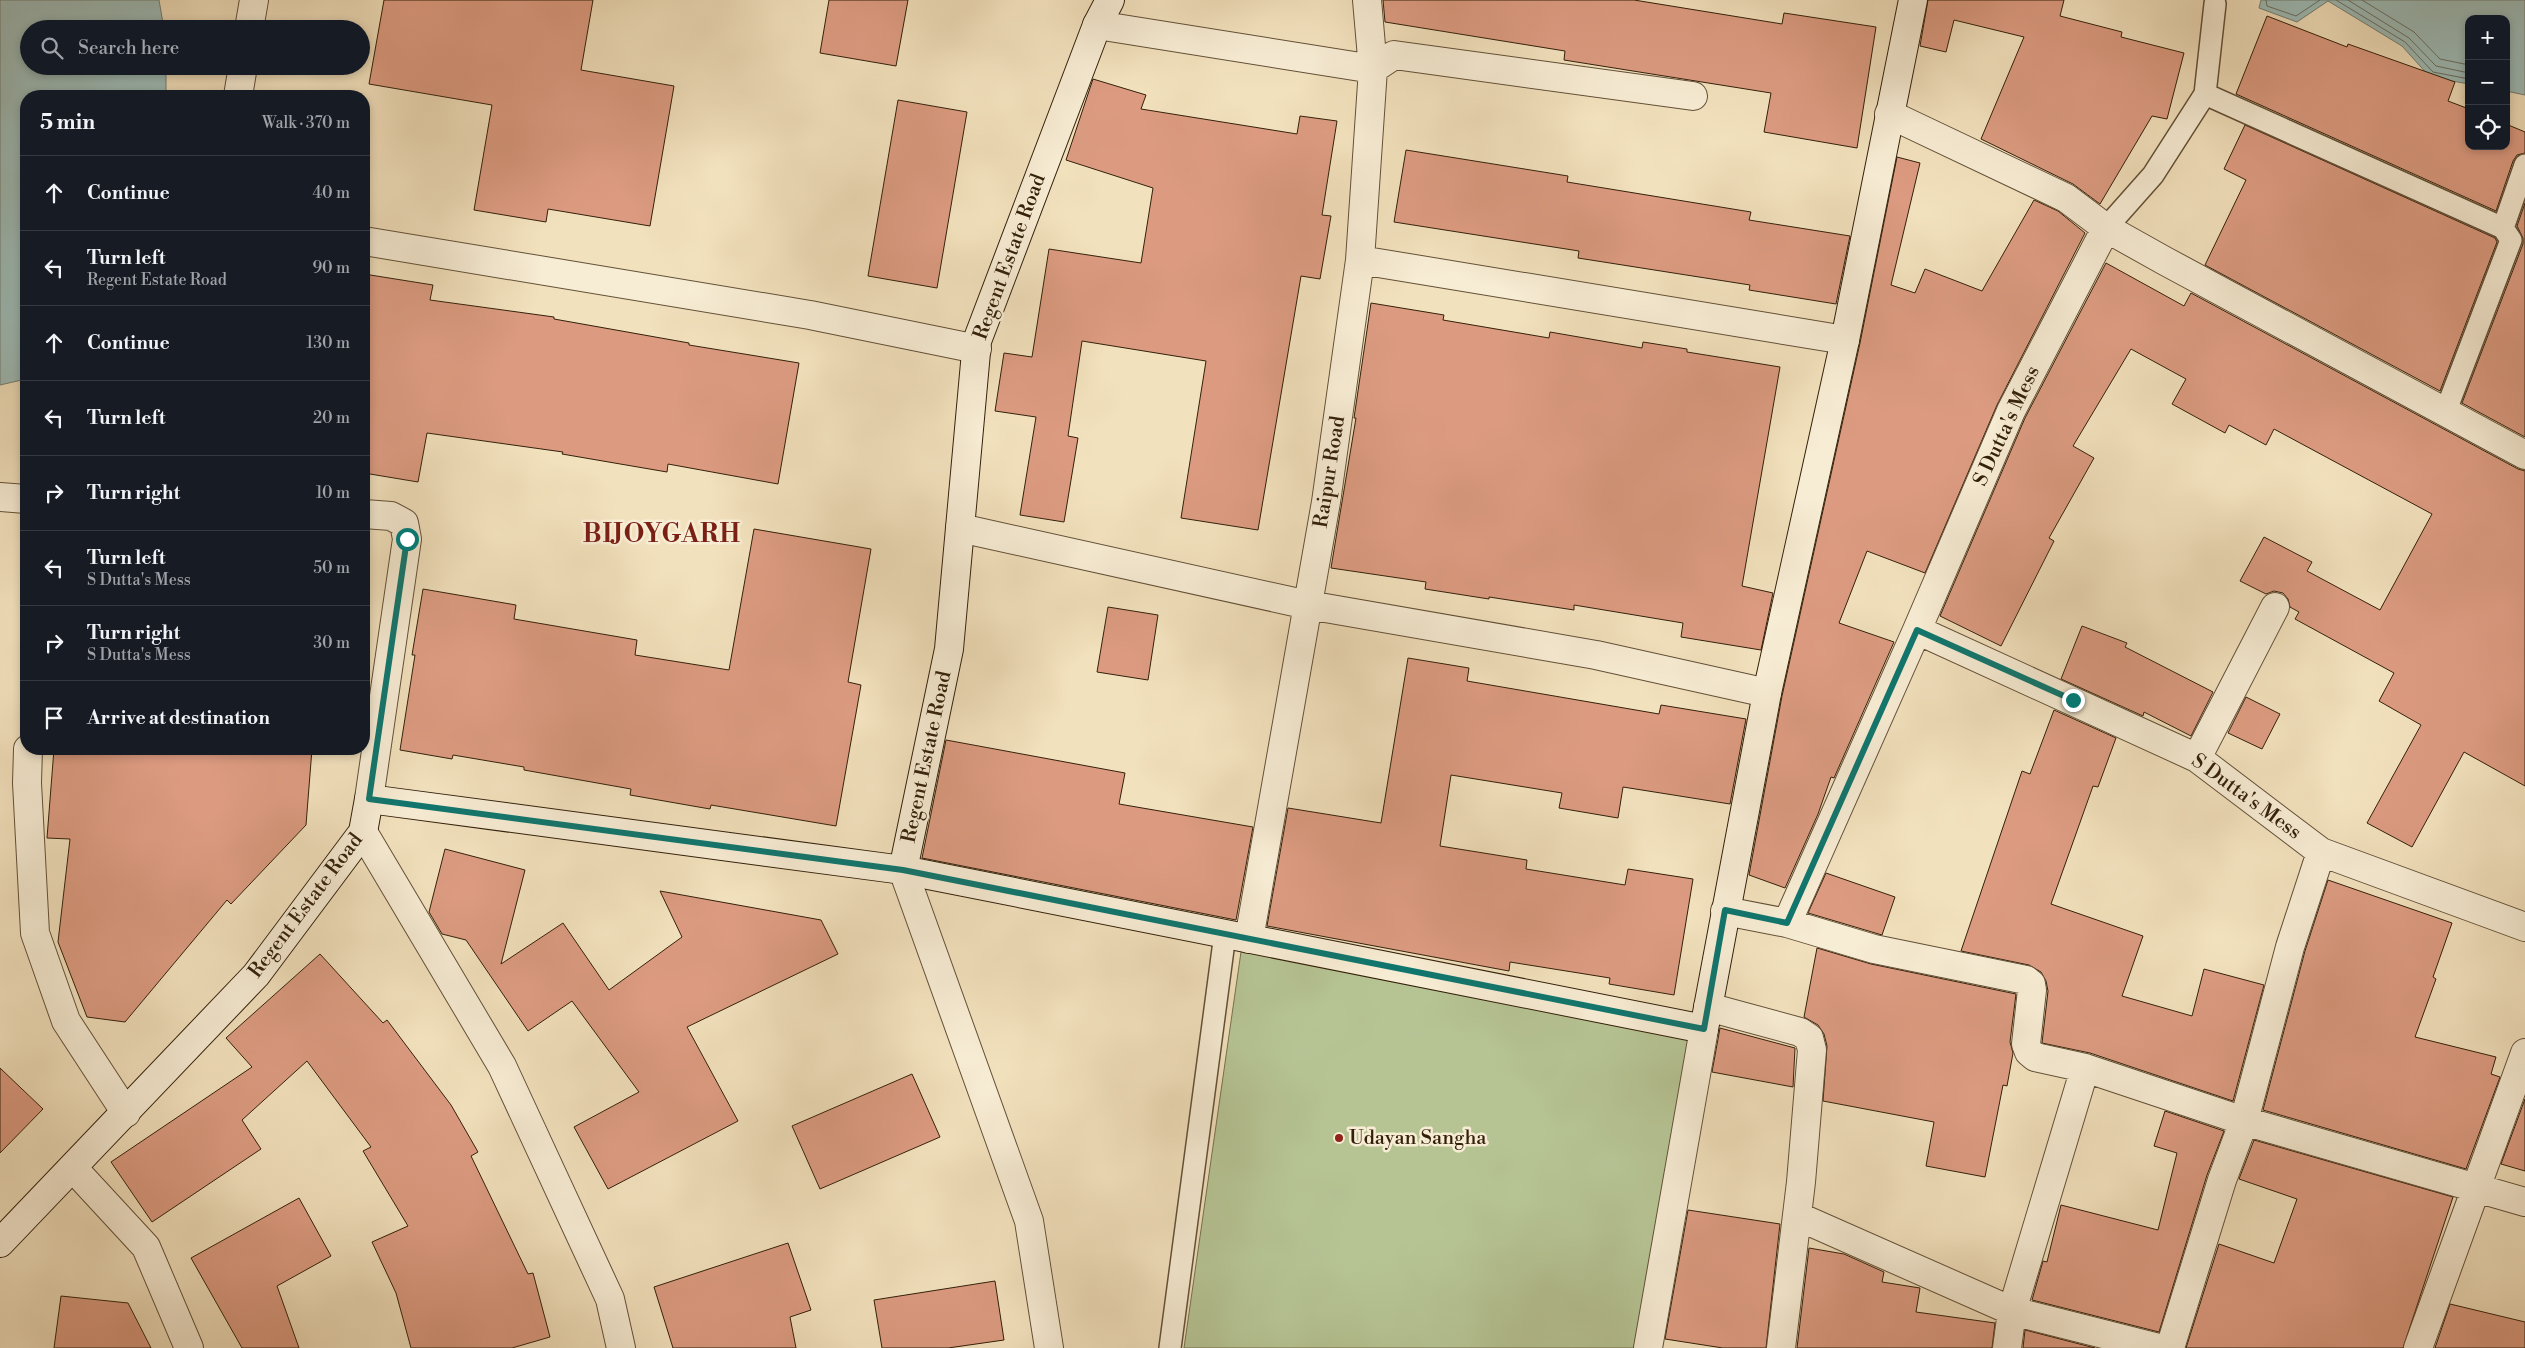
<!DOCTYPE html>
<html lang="en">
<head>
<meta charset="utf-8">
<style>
  :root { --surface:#171b24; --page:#20242c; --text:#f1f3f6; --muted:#9ea1a6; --line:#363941 }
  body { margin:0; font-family:"Libre Bodoni",serif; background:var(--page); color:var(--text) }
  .controls { position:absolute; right:15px; top:15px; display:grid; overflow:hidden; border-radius:10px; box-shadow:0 2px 8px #0003 }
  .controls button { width:45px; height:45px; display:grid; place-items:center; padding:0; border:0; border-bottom:1px solid var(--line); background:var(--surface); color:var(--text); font:25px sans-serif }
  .stop { position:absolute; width:15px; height:15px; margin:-11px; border:4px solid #0f766e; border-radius:50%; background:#fff }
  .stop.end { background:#0f766e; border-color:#fff; box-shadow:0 1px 5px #0008 }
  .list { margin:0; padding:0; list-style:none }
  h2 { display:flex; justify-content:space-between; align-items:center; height:65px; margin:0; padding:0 20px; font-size:21px }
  h2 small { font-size:16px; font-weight:400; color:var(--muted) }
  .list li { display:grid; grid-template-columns:32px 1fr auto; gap:15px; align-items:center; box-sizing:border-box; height:75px; padding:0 20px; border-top:1px solid var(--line) }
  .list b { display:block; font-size:19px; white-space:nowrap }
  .list p { margin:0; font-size:16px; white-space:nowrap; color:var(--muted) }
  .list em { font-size:16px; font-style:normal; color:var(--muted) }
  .icon { flex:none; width:28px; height:28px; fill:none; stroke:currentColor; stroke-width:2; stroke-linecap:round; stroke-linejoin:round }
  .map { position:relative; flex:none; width:2525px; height:1348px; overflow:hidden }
  .search { position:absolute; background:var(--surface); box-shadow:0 2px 8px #0003; left:20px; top:20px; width:350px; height:55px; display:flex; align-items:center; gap:12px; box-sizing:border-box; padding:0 18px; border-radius:28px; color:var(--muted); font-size:19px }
  .panel { position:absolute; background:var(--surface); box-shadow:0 2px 8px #0003; left:20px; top:90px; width:350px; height:665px; border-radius:20px }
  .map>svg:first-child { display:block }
  .green { fill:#b6c494; stroke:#74724f }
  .water { fill:#9dbcb8; stroke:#737e72 }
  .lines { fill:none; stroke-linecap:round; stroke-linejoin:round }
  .shore { stroke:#686e61; stroke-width:1 }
  .building { fill:#dc9b81; stroke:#33200a }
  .lane-casing { stroke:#635037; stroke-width:24 }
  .street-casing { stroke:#635037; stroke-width:30 }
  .secondary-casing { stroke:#33200a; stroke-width:30 }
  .lane { stroke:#f7ecd4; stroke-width:21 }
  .street { stroke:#f7ecd4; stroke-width:28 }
  .secondary { stroke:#f7ecd4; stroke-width:28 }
  .route { stroke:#0f766e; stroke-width:6 }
  .poi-dot { fill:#8f2418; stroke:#f7ecd4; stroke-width:2 }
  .labels { text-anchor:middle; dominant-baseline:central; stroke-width:5; stroke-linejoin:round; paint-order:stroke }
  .street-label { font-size:20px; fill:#33200a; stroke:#f7ecd4 }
  .poi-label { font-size:20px; fill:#33200a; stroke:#f7ecd4; text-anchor:start }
  .district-label { font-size:25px; font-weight:bold; letter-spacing:1px; fill:#7a1f14; stroke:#f7ecd4 }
</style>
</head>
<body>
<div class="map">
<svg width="2525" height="1348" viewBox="0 0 2525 1348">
  <rect width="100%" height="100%" fill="#f2e1bd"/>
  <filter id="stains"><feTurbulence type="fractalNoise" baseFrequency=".004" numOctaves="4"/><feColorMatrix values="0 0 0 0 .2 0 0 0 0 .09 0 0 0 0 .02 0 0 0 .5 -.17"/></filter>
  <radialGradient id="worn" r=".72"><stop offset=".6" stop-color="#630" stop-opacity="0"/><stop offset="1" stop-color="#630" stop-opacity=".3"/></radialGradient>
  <path class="green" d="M 1242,945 L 1702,1039 L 1652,1348 L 1184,1348 Z"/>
  <path class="water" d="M 0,0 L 159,0 L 164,29 L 29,29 L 29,66 L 166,66 L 166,96 L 26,96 L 26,379 L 0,385 Z
    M 2261,0 L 2525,0 L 2525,95 L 2506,91 L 2506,19 L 2469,19 L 2469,84 L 2430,77 L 2402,46 L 2328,1 L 2297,22 L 2259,8 Z"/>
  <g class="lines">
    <path class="shore" d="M 2266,0 L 2267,6 L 2296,16 L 2320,0
      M 2336,0 L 2405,42 L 2433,72 L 2469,79
      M 2348,0 L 2409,38 L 2436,66 L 2469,73
      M 2362,0 L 2414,32 L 2440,59 L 2469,65"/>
  </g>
  <path class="building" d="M 384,0 L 593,0 L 581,70 L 674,86 L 650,226 L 548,209 L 546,222 L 474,210 L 492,105 L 369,84 Z
    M 829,0 L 908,0 L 896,66 L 820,53 Z
    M 1383,0 L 1634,0 L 1782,24 L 1784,13 L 1876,27 L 1857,148 L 1764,132 L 1771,93 L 1564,60 L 1565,51 L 1385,22 Z
    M 1928,0 L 2064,0 L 2060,16 L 2122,32 L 2121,37 L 2184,53 L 2167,119 L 2152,116 L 2100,204 L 2073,184 L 1981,139 L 2024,37 L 1954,20 L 1946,52 L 1920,46 Z
    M 2267,16 L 2347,47 L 2348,44 L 2455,82 L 2448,101 L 2469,109 L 2469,146 L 2506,146 L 2506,124 L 2525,132 L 2525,153 L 2517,155 L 2513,161 L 2496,211 L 2236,94 Z
    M 1093,79 L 1146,95 L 1141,109 L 1297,134 L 1300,116 L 1337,121 L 1322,215 L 1331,216 L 1320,279 L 1301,276 L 1258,530 L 1181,518 L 1206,361 L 1082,341 L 1068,436 L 1078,438 L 1064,522 L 1020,515 L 1036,417 L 995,411 L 1004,353 L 1032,357 L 1049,249 L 1141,263 L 1153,188 L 1066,160 Z
    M 898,100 L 967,112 L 937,288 L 868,276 Z
    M 2245,125 L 2495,238 L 2497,242 L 2440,391 L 2205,265 L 2246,180 L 2224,169 Z
    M 1406,150 L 1568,176 L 1567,182 L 1751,212 L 1749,220 L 1850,236 L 1836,304 L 1749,290 L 1750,285 L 1578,258 L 1579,251 L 1394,222 Z
    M 1897,157 L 1920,163 L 1891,285 L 1915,293 L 1925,269 L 1982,291 L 2034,200 L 2058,211 L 2085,233 L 1997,405 L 1925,573 L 1867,551 L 1839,623 L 1894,642 L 1834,778 L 1831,777 L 1818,814 L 1785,888 L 1749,875 L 1782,696 L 1860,343 Z
    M 2525,203 L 2525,437 L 2462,403 L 2523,244 L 2523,238 L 2517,226 Z
    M 2106,263 L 2184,306 L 2191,293 L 2518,469 L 2525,471 L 2525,786 L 2464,752 L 2412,847 L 2367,823 L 2421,725 L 2379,701 L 2394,673 L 2295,619 L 2299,612 L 2290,607 L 2288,599 L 2283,593 L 2274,591 L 2266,594 L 2240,581 L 2264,537 L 2312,562 L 2307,571 L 2380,610 L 2432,514 L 2274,429 L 2266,445 L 2229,425 L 2225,433 L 2172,404 L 2186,379 L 2131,349 L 2073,446 L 2094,458 L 2049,538 L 2054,541 L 2001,646 L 1940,616 L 2025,418 Z
    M 364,274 L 433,285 L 430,300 L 554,317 L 554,319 L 689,343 L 689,345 L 799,363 L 778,484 L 668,464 L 667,472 L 562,454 L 563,452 L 427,433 L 418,482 L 364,473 Z
    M 1371,303 L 1444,315 L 1443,320 L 1549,338 L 1550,332 L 1642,348 L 1643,342 L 1687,349 L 1687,352 L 1780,367 L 1742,586 L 1773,593 L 1761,650 L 1681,637 L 1683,623 L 1574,605 L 1574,610 L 1489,597 L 1489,599 L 1425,589 L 1426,582 L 1331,568 L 1356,418 L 1354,418 Z
    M 754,529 L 871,549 L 848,682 L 861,685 L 836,826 L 711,805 L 710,809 L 630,795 L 631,789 L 524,770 L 524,767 L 453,755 L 452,759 L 400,750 L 415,655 L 412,655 L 423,589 L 516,605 L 514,619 L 637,640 L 635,655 L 729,670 Z
    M 1108,607 L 1158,615 L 1148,680 L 1097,672 Z
    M 2082,626 L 2127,643 L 2125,647 L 2213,692 L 2191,736 L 2144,712 L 2143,716 L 2061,679 Z
    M 1408,658 L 1469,668 L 1467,681 L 1659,714 L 1661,705 L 1746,719 L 1730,804 L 1623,787 L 1618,818 L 1559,808 L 1562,793 L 1451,775 L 1440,846 L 1527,860 L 1526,869 L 1625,885 L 1628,869 L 1693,879 L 1674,995 L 1609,984 L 1610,978 L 1510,962 L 1509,971 L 1267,926 L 1288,808 L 1381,823 Z
    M 2246,697 L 2280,714 L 2262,749 L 2228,733 Z
    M 2054,710 L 2116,738 L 2098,787 L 2093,786 L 2051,904 L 2143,936 L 2122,996 L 2192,1016 L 2204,969 L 2264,985 L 2233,1101 L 2090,1053 L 2042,1043 L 2048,991 L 2046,981 L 2041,972 L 2029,965 L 1961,951 L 2022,771 L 2030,774 Z
    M 946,740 L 1125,773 L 1119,804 L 1253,827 L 1236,920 L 922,858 Z
    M 54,749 L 312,749 L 306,825 L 231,904 L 227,900 L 125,1022 L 87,1017 L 58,942 L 70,839 L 47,838 Z
    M 445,849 L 525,870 L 501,964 L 563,923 L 609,990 L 682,937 L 660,891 L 821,920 L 838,954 L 687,1027 L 738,1121 L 608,1189 L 574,1127 L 639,1092 L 572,1001 L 528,1031 L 466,940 L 442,934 L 429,912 Z
    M 1826,873 L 1895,897 L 1882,935 L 1808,913 Z
    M 2328,880 L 2452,923 L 2433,977 L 2436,979 L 2415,1037 L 2496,1057 L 2491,1074 L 2500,1077 L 2466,1169 L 2263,1110 L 2305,951 Z
    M 1817,948 L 1871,964 L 2016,994 L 2010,1042 L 2013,1053 L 2007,1086 L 2003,1085 L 1985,1177 L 1926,1166 L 1934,1122 L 1823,1101 L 1827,1046 L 1824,1034 L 1818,1025 L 1804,1017 Z
    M 320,954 L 383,1023 L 387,1020 L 451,1105 L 478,1152 L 471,1156 L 528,1274 L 533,1273 L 550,1337 L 512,1348 L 411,1348 L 396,1293 L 372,1242 L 408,1226 L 363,1151 L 371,1147 L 307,1061 L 242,1120 L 261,1149 L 152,1222 L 111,1162 L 252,1067 L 226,1038 Z
    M 1720,1028 L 1795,1048 L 1793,1087 L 1712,1072 Z
    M 0,1068 L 43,1109 L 0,1153 Z
    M 912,1074 L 940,1137 L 820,1189 L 792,1126 Z
    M 2525,1099 L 2525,1171 L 2501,1164 Z
    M 2165,1111 L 2224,1131 L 2207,1175 L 2159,1332 L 2032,1300 L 2043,1261 L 2047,1262 L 2061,1205 L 2158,1230 L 2177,1153 L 2154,1146 Z
    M 2254,1140 L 2453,1197 L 2403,1348 L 2186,1348 L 2219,1244 L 2274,1263 L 2297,1199 L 2239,1179 Z
    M 299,1198 L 331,1256 L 277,1286 L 299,1348 L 242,1348 L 191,1258 Z
    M 1688,1210 L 1780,1224 L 1766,1348 L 1723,1348 L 1665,1339 Z
    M 788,1243 L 811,1310 L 790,1317 L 796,1348 L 673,1348 L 654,1287 Z
    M 1809,1248 L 1844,1254 L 1884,1272 L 1882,1282 L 1920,1288 L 1916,1312 L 1995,1323 L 1992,1348 L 1797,1348 Z
    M 995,1281 L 1004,1340 L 948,1348 L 882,1348 L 874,1300 Z
    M 61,1296 L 128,1303 L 151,1348 L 54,1348 Z
    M 2450,1304 L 2525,1322 L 2525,1348 L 2435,1348 Z
    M 2025,1330 L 2095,1348 L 2023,1348 Z"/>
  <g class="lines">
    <g class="lane-casing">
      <path id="lane" d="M 2215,4 L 2205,94 L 2503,228
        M 2106,228 L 2153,175 L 2205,94
        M 2445,413 L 2511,240 L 2503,228 L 2525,165
        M 1170,1348 L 1225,934"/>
    </g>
    <g class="street-casing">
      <path id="street" d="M 1097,25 L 1373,69 L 1394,55 L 1693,96
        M 249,29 L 254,0
        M 238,96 L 243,66
        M 1889,114 L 2066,198 L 2106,228 L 2165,261 L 2525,455
        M 364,241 L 810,315 L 977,349
        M 1360,260 L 1845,340
        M 0,497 L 26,499
        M 364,514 L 391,516 L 404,523 L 407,539 L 369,799
        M 960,528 L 1308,605 L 1596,655 L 1767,693
        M 1917,630 L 2197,758 L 2321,852 L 2525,927
        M 28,749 L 27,783 L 35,933 L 66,1021 L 126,1113
        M 2197,758 L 2275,607
        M 363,832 L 502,1066 L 610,1299 L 621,1348
        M 903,870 L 1029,1221 L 1049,1348
        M 1725,911 L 1787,923 L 1874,949 L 2026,980 L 2031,984 L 2032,990 L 2026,1044 L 2029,1052 L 2035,1057 L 2085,1068 L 2244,1121 L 2525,1202
        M 1787,923 L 1917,630 L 2011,411 L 2106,228
        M 1249,939 L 1326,502 L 1360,260 L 1373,69 L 1367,0
        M 1708,1007 L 1800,1032 L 1809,1038 L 1812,1050 L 1801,1182 L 1781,1348
        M 73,1168 L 146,1247 L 189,1348
        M 1797,1216 L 2012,1311 L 2159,1348
        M 1648,1348 L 1704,1029
        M 2007,1348 L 2012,1311 L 2085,1068
        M 2170,1348 L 2222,1180 L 2244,1121 L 2290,947 L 2321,852
        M 2418,1348 L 2525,1053"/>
    </g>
    <g class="secondary-casing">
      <path id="secondary" d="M 903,870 L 949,649 L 977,341 L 1097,25 L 1110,0
        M 0,1243 L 256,975 L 363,832 L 369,799 L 903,870 L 1704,1029 L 1767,693 L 1845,340 L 1913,0"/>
    </g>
    <use href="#lane" class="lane"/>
    <use href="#street" class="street"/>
    <use href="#secondary" class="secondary"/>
  </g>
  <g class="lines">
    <path class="route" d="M 407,539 L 369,799 L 903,870 L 1704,1029 L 1725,910 L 1787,923 L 1917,630 L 2073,700"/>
  </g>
  <circle class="poi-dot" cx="1339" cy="1138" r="5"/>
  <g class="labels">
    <g class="street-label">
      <text transform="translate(1010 257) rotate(-70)">Regent Estate Road</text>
      <text transform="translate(2007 426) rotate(-65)">S Dutta's Mess</text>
      <text transform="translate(1330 472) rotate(-81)">Raipur Road</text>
      <text transform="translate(927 757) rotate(-78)">Regent Estate Road</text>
      <text transform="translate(2246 797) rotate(36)">S Dutta's Mess</text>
      <text transform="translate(306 906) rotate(-53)">Regent Estate Road</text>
    </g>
    <g class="poi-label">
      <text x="1349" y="1138">Udayan Sangha</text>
    </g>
    <g class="district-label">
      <text x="662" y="534">BIJOYGARH</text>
    </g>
  </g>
  <rect width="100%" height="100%" filter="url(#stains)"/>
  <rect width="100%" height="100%" fill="url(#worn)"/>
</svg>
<div class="controls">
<button>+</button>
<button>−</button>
<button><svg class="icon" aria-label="locate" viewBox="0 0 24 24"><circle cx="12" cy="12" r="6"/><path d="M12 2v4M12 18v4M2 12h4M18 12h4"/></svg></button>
</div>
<div class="stop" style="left:407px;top:539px"></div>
<div class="stop end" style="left:2073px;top:700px"></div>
<div class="search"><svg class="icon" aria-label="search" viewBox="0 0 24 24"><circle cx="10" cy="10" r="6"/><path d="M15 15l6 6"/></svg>Search here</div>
<section class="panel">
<h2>5 min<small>Walk · 370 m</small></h2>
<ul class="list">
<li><svg class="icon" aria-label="ahead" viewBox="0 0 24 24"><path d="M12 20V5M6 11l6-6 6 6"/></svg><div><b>Continue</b></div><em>40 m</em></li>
<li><svg class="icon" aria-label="left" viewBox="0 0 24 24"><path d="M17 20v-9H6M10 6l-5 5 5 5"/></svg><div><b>Turn left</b><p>Regent Estate Road</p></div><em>90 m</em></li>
<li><svg class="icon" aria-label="ahead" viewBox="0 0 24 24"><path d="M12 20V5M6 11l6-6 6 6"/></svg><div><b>Continue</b></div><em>130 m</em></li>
<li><svg class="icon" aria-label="left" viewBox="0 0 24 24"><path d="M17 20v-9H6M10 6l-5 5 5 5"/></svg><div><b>Turn left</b></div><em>20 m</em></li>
<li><svg class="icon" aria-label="right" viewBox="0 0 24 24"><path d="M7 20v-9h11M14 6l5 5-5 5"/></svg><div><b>Turn right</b></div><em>10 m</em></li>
<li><svg class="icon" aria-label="left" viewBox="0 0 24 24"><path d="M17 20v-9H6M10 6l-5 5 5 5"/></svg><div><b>Turn left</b><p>S Dutta's Mess</p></div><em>50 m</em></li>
<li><svg class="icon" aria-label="right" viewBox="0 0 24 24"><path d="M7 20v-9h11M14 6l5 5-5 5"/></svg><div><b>Turn right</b><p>S Dutta's Mess</p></div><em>30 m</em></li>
<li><svg class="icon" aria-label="arrive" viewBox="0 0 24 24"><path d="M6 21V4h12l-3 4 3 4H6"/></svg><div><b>Arrive at destination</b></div></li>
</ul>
</section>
</div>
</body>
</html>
